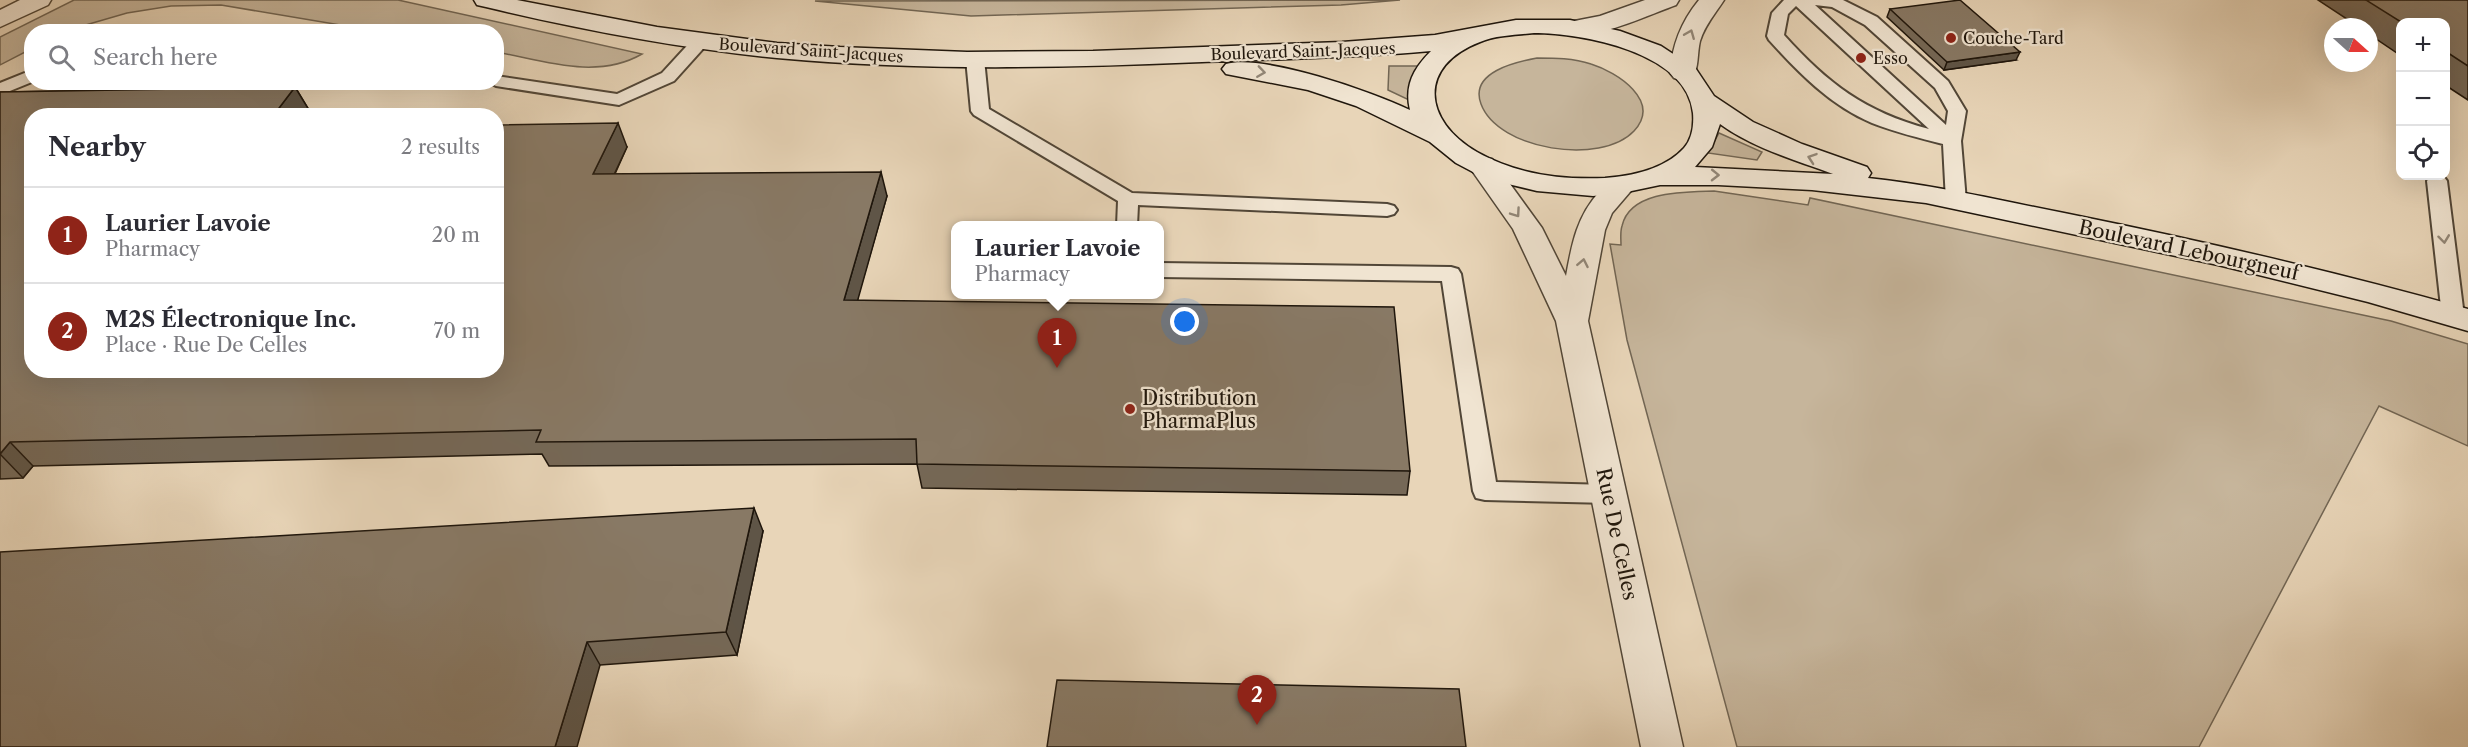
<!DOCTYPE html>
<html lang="en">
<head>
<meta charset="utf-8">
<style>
  :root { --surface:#fff; --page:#f7f7f7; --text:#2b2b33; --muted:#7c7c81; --line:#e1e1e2; --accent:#8f2418 }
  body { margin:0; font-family:"Libre Caslon Text",serif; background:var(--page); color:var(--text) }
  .controls { position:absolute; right:18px; top:18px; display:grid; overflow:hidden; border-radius:12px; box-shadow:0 6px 24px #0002 }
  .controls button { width:54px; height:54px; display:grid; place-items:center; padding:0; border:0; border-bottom:2px solid var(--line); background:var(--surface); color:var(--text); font:30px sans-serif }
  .compass { position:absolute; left:2324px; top:18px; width:54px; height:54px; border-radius:50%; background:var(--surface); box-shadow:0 6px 24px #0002; rotate:111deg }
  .you { position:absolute; left:1185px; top:322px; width:21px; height:21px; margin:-15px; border:4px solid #fff; border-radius:50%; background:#1a73e8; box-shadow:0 0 0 9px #1a73e833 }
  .badge { display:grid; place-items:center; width:39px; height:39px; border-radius:50%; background:var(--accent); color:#fff; font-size:20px; font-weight:700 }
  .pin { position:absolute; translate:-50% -50px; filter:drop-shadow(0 2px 3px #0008) }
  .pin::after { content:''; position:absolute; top:32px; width:21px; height:18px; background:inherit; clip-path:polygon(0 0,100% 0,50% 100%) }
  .popup { position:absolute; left:951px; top:221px; width:213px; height:78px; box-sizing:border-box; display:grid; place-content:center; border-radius:12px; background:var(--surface); filter:drop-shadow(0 2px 4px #0005); font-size:20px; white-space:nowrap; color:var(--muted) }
  .popup b { font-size:22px; color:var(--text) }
  .popup::after { content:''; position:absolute; left:50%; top:100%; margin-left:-12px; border:12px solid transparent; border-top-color:var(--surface) }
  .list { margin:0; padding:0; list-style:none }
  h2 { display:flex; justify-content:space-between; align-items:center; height:78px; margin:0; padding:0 24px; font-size:26px }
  h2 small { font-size:20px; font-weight:400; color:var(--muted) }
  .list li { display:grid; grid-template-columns:39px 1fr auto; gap:18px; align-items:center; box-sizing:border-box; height:96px; padding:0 24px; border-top:2px solid var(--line) }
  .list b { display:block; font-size:22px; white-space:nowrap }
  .list p { margin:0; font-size:20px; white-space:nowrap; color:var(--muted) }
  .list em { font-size:20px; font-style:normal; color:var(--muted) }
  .icon { flex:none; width:33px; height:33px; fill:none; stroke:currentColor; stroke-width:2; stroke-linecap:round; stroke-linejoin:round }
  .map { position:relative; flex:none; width:2468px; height:747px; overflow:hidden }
  .search { position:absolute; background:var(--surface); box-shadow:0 6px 24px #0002; left:24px; top:24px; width:480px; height:66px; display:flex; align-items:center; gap:15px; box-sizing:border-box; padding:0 21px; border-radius:24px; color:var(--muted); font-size:22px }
  .panel { position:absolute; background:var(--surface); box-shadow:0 6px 24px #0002; left:24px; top:108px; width:480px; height:270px; border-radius:24px }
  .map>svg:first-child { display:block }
  .green { fill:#c6b59b; stroke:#726654; stroke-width:1.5 }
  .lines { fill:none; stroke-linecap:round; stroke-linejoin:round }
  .service-casing { stroke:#514637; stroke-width:4 }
  .minor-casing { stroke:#514637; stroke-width:3 }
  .tertiary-casing { stroke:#514637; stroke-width:3 }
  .secondary-casing { stroke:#1f160c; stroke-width:3 }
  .service { fill:#f0e4d1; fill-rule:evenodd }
  .minor { fill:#f0e4d1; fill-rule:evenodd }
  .tertiary { fill:#f0e4d1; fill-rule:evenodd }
  .secondary { fill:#f0e4d1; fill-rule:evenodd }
  .wall { fill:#756857; stroke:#1f160c; stroke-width:1.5 }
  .shaded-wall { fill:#5f5547; stroke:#1f160c; stroke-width:1.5 }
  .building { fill:#887965; stroke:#1f160c; stroke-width:1.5 }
  .oneway { stroke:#928778 }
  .poi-dot { fill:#8f2418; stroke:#f0e4d1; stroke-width:2 }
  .labels { text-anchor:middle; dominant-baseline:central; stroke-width:4.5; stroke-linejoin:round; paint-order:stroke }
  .far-poi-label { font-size:16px; fill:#1f160c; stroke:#f0e4d1; text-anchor:start }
  .far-street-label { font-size:16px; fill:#1f160c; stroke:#f0e4d1 }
  .street-label { font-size:20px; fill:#1f160c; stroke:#f0e4d1 }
  .poi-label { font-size:20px; fill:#1f160c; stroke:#f0e4d1; text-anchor:start }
</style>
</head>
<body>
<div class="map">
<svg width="2468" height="747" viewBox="0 0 2468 747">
  <rect width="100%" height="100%" fill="#e8d5b8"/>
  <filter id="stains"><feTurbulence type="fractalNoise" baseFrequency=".00333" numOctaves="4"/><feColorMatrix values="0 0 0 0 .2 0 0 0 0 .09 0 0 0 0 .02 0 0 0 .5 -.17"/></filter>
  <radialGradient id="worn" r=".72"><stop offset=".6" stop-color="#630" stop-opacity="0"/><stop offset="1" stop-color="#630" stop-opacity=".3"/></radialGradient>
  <path class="green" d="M 74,0 L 398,0 L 642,54 C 597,80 544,61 497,52 L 496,32 L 376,31 L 221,5 L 171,6 L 127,13 L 65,31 L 32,32 L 31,49 L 0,65 L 0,37 Z
    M 1400,0 L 1341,5 L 971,16 L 815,1 Z
    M 1537,58 C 1555,58 1573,58 1591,64 C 1617,72 1662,101 1634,131 C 1601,166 1498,150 1481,104 C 1469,72 1516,62 1537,58 Z
    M 1389,66 L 1420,66 L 1409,100 L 1388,90 Z
    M 1719,133 L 1762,152 L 1757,160 L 1708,153 Z
    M 1714,191 L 1808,205 L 1810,198 L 2391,321 L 2468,344 L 2468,446 L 2379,406 L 2199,747 L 1737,747 L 1627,340 L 1610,244 L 1621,245 C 1621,239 1620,232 1622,226 C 1630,190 1686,192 1714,191 Z"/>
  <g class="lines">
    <g class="service-casing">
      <path id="service" d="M 1784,0 L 1843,0 L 1877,17 L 1948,81 L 1966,111 L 1961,141 L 1966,201 L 1963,205 L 1949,205 L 1946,201 L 1943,144 C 1919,138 1895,132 1872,123 C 1830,105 1799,73 1769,40 L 1767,36 L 1772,13 ZM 1815,5 L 1832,7 L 1865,25 L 1935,88 L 1948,111 L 1946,125 ZM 1796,6 L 1929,129 C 1865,112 1827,83 1784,35 L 1788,14 Z
        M 701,36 L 707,37 L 710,41 L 674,81 L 619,105 L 496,86 L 488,82 L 496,82 L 496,76 L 617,94 L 662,73 L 695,37 Z
        M 975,54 L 981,55 L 984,59 L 989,109 L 1132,193 L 1387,204 L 1394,206 L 1397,210 L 1394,214 L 1387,216 L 1138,205 L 1137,226 L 1117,226 L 1118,201 L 974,115 L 971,111 L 966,59 L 969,55 Z
        M 32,70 L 32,82 L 0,95 L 0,83 Z
        M 2435,176 L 2444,177 L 2447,181 L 2464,316 L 2461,321 L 2453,323 L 2445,321 L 2442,316 L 2427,181 L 2430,177 Z
        M 1159,263 L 1451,267 L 1458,269 L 1461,274 L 1496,482 L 1609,485 L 1618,487 L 1621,494 L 1618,501 L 1609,503 L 1485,500 L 1476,498 L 1473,491 L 1442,281 L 1159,277 Z"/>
    </g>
    <g class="minor-casing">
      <path id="minor" d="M 1482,157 L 1492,159 L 1542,228 L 1566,276 C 1572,243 1577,216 1600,191 C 1611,180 1616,175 1632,179 L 1636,185 L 1612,213 L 1605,230 L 1588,321 L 1683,747 L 1641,747 L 1556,321 L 1513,229 L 1468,165 L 1472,159 Z"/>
    </g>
    <g class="tertiary-casing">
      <path id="tertiary" d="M 20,0 L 51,0 L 48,5 L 0,27 L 0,10 Z
        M 1645,0 L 1679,0 L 1676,5 C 1645,16 1596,41 1564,33 L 1561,28 L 1564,23 L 1600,16 Z
        M 1699,0 L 1724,0 C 1715,14 1705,25 1700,41 C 1697,53 1699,69 1692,78 L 1683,81 L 1674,78 L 1670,73 C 1672,45 1681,22 1699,0 Z"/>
    </g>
    <g class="secondary-casing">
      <path id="secondary" d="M 474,0 L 517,0 L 657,27 L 777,43 L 840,47 L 967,52 L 1093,51 L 1342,42 L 1435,35 L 1516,20 L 1570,20 L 1620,31 L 1661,46 L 1696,69 L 1714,96 L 1753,122 L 1802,144 L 1867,167 L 1871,173 L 1868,178 C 1936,185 2002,201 2069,214 C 2203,241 2336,272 2468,309 L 2468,331 L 2368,302 L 2218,265 L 1926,203 L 1812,190 L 1718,185 L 1660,185 L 1622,193 L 1593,196 L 1537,191 L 1508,184 L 1473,172 L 1456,163 L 1430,142 L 1356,106 L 1308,90 L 1226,74 L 1222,69 L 1226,64 C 1264,54 1373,92 1410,110 C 1404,85 1414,68 1431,51 C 1355,58 1278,59 1202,62 C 1061,68 919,71 777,58 C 679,48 582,30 486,7 L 477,5 ZM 1534,33 C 1582,33 1687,52 1693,113 C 1694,125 1692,139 1684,148 C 1665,169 1632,176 1605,178 C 1561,180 1516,174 1477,152 C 1423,121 1417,66 1480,42 C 1497,35 1516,35 1534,33 ZM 1720,124 C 1753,148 1795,160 1833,174 L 1695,167 L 1712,147 Z"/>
    </g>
    <use href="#service" class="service"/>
    <use href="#minor" class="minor"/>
    <use href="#tertiary" class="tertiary"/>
    <use href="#secondary" class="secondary"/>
  </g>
  <path class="wall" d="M 2318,0 L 2468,0 L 2468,100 L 2445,85 L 2445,22 L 2400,22 L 2400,55 L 2369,34 L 2369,27 L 2359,27 Z
    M 1890,9 L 2016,60 L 1944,70 L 1887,17 Z
    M 295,87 L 309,110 L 32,116 L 627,147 L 615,174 L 887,196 L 857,300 L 1410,471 L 1407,495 L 922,488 L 917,464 L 549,466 L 542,454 L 33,466 L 23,478 L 0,479 L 0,92 Z
    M 763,531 L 737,655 L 600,665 L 0,747 Z"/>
  <path class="shaded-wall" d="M 2020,52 L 2016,60 L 1944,70 L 1947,62 Z
    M 295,87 L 309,110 L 305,116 L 273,116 Z
    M 618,123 L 627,147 L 603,198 L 593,174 Z
    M 881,172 L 887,196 L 851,324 L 844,300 Z
    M 10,442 L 33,466 L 23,478 L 0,454 Z
    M 754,508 L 763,531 L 737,655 L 726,632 Z
    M 587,642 L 600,665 L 577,747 L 555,747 Z"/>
  <path class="building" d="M 1960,0 L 2020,52 L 1947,62 L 1890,9 Z
    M 2366,0 L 2468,0 L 2468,66 L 2445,51 L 2445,22 L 2401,22 Z
    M 295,87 L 273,116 L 32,116 L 32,370 L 496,370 L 496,125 L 618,123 L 593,174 L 881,172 L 844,300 L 1394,307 L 1410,471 L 917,464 L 916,439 L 536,442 L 541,430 L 10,442 L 0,454 L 0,92 Z
    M 754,508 L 726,632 L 587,642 L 555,747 L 0,747 L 0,552 Z
    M 1057,680 L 1459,689 L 1466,747 L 1047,747 Z"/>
  <defs><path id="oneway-chevron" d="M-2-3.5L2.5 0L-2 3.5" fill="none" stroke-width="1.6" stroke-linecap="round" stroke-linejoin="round" transform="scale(1.5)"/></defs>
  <g class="oneway">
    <use href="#oneway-chevron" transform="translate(1690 34) rotate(-68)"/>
    <use href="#oneway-chevron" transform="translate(1261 72) rotate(8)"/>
    <use href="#oneway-chevron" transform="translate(1812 158) rotate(-161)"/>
    <use href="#oneway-chevron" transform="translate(1715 175) rotate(1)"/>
    <use href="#oneway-chevron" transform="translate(1516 213) rotate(55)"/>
    <use href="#oneway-chevron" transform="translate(2444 239) rotate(83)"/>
    <use href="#oneway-chevron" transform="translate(1583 263) rotate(-79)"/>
  </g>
  <g class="poi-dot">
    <circle cx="1951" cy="38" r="6"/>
    <circle cx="1861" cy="58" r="6"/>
    <circle cx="1130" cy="409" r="6"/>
  </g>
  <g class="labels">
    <g class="far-poi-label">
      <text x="1963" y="38">Couche-Tard</text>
      <text x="1873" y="58">Esso</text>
    </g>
    <g class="far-street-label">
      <text transform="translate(811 50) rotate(4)">Boulevard Saint-Jacques</text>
      <text transform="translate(1303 51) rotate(-2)">Boulevard Saint-Jacques</text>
    </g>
    <g class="street-label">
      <text transform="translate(2189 250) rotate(12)">Boulevard Lebourgneuf</text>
      <text transform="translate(1617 534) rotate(78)">Rue De Celles</text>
    </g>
    <g class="poi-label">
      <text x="1142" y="398">Distribution<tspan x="1142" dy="23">PharmaPlus</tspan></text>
    </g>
  </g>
  <rect width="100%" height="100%" filter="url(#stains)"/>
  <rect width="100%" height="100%" fill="url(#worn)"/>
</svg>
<div class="controls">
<button>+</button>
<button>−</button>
<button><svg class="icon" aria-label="locate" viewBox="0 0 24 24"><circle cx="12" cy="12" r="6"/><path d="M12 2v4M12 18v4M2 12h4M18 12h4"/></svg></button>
</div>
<svg class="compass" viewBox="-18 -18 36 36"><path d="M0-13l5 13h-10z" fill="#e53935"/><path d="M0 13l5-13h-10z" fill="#7c7c81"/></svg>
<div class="you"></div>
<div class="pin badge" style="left:1057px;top:368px">1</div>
<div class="popup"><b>Laurier Lavoie</b>Pharmacy</div>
<div class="pin badge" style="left:1257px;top:725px">2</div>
<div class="search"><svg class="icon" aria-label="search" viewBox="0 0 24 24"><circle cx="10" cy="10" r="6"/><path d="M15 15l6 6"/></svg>Search here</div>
<section class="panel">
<h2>Nearby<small>2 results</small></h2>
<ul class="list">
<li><span class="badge">1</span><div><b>Laurier Lavoie</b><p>Pharmacy</p></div><em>20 m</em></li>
<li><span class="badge">2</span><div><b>M2S Électronique Inc.</b><p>Place · Rue De Celles</p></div><em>70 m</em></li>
</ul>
</section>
</div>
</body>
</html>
